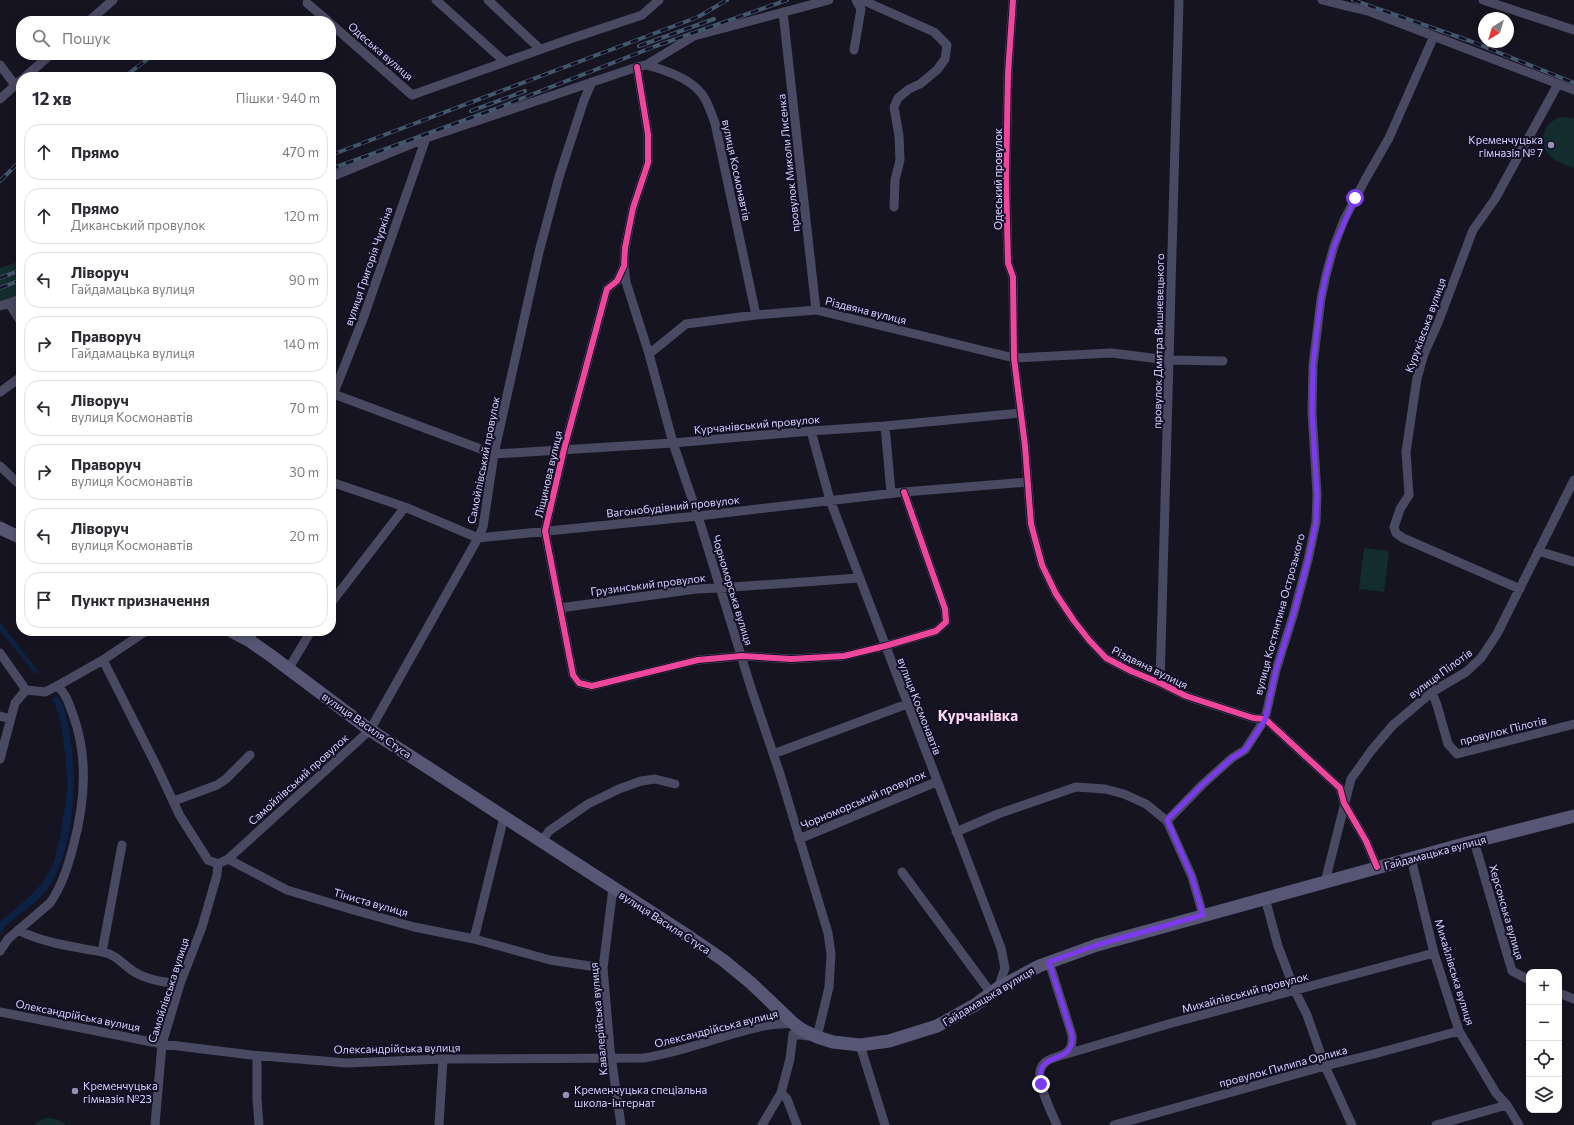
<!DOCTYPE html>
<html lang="uk">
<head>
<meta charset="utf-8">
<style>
  :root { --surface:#fff; --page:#f2f2f3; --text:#2b2b33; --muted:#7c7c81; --line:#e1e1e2 }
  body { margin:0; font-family:Commissioner,sans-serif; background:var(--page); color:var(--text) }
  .controls { position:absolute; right:12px; bottom:12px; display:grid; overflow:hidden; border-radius:8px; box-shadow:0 2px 10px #0003 }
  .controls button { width:36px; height:36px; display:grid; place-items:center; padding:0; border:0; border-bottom:1px solid var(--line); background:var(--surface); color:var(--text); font:20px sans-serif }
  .compass { position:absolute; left:1478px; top:12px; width:36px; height:36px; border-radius:50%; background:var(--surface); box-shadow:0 2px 10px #0003; rotate:218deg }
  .stop { position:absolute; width:12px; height:12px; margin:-9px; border:3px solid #7c3aed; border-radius:50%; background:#fff }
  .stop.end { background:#7c3aed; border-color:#fff; box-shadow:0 1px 4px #0008 }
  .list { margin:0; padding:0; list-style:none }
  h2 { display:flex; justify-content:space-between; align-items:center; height:52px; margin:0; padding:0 16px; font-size:17px }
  h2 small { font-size:13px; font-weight:400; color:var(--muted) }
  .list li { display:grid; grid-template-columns:26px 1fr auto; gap:12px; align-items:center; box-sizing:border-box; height:56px; margin:0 8px 8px; padding:0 8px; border:1px solid var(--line); border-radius:16px }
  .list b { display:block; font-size:15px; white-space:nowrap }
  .list p { margin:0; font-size:13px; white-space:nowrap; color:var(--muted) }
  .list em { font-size:13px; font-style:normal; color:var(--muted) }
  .icon { flex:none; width:22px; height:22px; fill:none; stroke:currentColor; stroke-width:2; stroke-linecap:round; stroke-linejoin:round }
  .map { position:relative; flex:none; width:1574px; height:1125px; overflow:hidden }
  .search { position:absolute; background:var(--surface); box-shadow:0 2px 10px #0003; left:16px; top:16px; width:320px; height:44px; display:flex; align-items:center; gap:10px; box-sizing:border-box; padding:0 14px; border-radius:16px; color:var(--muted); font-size:15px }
  .panel { position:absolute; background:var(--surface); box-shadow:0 2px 10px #0003; left:16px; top:72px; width:320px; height:564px; border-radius:16px }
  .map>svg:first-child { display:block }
  .green { fill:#132c2d }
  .water { fill:#0d2144 }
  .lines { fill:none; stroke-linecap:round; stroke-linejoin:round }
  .minor { stroke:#4a4962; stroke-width:9 }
  .secondary { stroke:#575674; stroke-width:13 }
  .rail-casing { stroke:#43596b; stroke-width:4 }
  .rail { stroke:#130f26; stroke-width:2.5; stroke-dasharray:8; stroke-linecap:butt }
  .cycleway-casing { stroke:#130f26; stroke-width:8 }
  .cycleway { stroke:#ed469a; stroke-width:6 }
  .route { stroke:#7c3aed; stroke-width:5 }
  .poi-dot { fill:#9591b1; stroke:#130f26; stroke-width:1.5 }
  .labels { text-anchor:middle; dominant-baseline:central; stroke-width:4; stroke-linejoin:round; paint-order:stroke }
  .street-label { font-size:11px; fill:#d9d4ff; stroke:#130f26 }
  .poi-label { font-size:11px; fill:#d9d4ff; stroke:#130f26; text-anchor:start }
  .district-label { font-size:15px; font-weight:bold; fill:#ffd6f0; stroke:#130f26 }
</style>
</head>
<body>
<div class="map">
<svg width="1574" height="1125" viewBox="0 0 1574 1125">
  <rect width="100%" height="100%" fill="#161421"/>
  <path class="green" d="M 1563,117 L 1574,118 L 1574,168 C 1566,165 1555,162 1549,155 C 1539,145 1542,127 1554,120 C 1557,118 1560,117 1563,117 Z
    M 21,261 L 21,295 L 0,304 L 0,268 Z
    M 1364,548 L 1389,551 L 1384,592 L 1359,589 Z
    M 45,1118 C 53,1118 60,1119 66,1125 L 34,1125 L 37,1122 Z"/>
  <path class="water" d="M 0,622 L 38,671 L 39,674 L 35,673 L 0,631 Z
    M 57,696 C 65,704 67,719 69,730 C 78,776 75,845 50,885 C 38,906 13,914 0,934 L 0,922 L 28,898 L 44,881 L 53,865 L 60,838 L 68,785 L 63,735 L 58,712 L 52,699 Z"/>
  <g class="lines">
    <path class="minor" d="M 436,0 L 505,62
      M 488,0 L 540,49
      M 862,0 L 934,32 L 947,45 L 945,59 L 937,70 L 920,84 L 909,89 L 898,98 L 894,107 L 899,136 L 900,160 L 895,180 L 894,207
      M 1013,0 L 1008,74 L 1006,179 L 1008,263 L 1013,277 L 1014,358 L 1025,446 L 1031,524 L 1042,565 L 1056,594 L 1074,621 L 1089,640 L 1106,658 L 1131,671 L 1160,683 L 1186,696 L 1253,718 L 1265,719 L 1340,788 L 1344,803 L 1366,841 L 1377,867
      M 1322,0 L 1371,12 L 1574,90
      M 1483,0 L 1574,30
      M 307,3 L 328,21
      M 783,12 L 816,310
      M 89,21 L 113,0
      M 331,24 L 412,95 L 567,40 L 642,15 L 659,0
      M 854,50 L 861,9 L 856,0
      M 0,65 L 15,85
      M 646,65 C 666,70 695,80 705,99 C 709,106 712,115 715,123 L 756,315
      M 637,67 L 648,134 L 648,163 L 633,208 L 625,248 L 624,266 L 617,281 L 607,289 L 564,449 L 545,531 L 573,675 L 579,683 L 592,686 L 698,660 L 742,656 L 791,659 L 844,656 L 885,646 L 936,631 L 946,622 L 945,609 L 904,492
      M 25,77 L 50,55
      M 0,99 L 21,80
      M 331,177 L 426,138 L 637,67 L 646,65 L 694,36 L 829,0
      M 624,266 L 626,282 L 649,354 L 673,443 L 698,516 L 751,688 L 780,774 L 828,933 L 831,954 L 829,987 L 817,1037 L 793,1034 L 790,1059 L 781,1093 L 762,1125
      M 9,303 L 21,322
      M 0,306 L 21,299
      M 649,354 L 686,324 L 756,315 L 816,310 L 1014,358 L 1111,353 L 1169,360 L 1223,361
      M 0,392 L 18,379
      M 331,393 L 494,454 L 673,443 L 811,431 L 885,426 L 1021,413
      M 331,400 L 363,319 L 426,138
      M 885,426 L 891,493
      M 811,431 L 830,500 L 1001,948 L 1005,968 L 998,988
      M 0,466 L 21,486
      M 331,482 L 405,507 L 478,538 L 698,516 L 904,492 L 1027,482
      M 1538,551 L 1574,562
      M 1520,589 L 1403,538 L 1396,533 L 1394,527 L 1400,509 L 1409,495 L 1406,452 L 1417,378 L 1424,354 L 1438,323 L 1473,230 L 1495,199 L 1558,84
      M 331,603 L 405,507
      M 560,608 L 696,589 L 719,588 L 859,578
      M 250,641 L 253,631
      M 0,653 L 26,690
      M 103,660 L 157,767 L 180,816 L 208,860 L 218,864 L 228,859 L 287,890 L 350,909 L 414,927 L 474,939 L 550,960 L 603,968
      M 289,668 L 311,631
      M 1160,683 L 1179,0
      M 26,690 L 45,692 L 57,686 L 103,660 L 146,631
      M 1432,692 L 1437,705 L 1448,744 L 1457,754 L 1574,724
      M 0,716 L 10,719
      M 773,754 L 907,704
      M 0,759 L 15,703 L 26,690
      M 174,801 L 217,785 L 226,779 L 250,755
      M 1167,821 L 1202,785 L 1232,758 L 1245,750 L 1265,719 L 1276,670 L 1293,616 L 1308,560 L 1316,522 L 1317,494 L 1312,412 L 1313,365 L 1321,299 L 1326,275 L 1334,246 L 1344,220 L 1365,180 L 1389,138 L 1434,36
      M 956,832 L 998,814 L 1076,787 L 1105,789 L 1124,794 L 1146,804 L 1167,821 L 1192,877 L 1203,915
      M 799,839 L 936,782
      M 542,841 L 549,831 L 588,804 L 619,789 L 641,781 L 655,779 L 675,784
      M 1474,841 L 1512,971 L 1529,980
      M 122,845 L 102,952 C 116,954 122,964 133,971 C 146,980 165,982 180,984
      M 1411,858 L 1434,953 L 1459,1031 L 1496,1093 L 1507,1105 L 1519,1125
      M 228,859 L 370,730 L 478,538 L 483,527 L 494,454 L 539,252 L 559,177 L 584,100 L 592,82
      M 902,872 L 991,993
      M 1325,882 L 1351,779 L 1371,751 L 1393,725 L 1432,692 L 1466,672 L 1481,658 L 1497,634 L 1574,480
      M 613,888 L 603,968 L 610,1049 L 621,1125
      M 1265,898 L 1278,946 L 1295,991 L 1307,1015 L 1325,1066 L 1352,1125
      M 18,930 C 43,943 74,947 102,952
      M 474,939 L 504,817
      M 0,951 L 8,939 L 50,903 C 62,886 68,867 73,847 C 85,803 89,758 73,715 C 69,704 66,693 57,686
      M 1049,962 L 1072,1035 C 1075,1064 1044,1051 1040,1071 C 1037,1083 1052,1114 1057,1125
      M 1559,993 L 1574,999
      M 0,1012 L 162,1044 L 251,1055 L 347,1063 L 443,1059 L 643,1058 C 686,1052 726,1033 769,1025 C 777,1024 785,1024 793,1023 L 793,1025
      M 860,1045 L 885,1125
      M 1063,1055 L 1172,1023 L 1434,953
      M 257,1056 L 257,1099 L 259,1125
      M 781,1093 L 787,1099 L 797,1125
      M 155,1125 L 162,1044 L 180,984 L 202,927 L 217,875 L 218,864
      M 439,1125 L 443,1059
      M 1114,1125 L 1325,1066 L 1374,1054 L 1459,1031
      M 1436,1125 L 1507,1105"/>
    <path class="secondary" d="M 0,528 L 21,538
      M 231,631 L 250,641 L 270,655 L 370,730 L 691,938 L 723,960 L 751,983 L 793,1023 L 801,1029 L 817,1037 L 833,1042 L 860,1045 L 889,1041 L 937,1026 L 975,1005 L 998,988 L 1039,966 L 1097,945 L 1460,845 L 1574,816"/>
    <g class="rail-casing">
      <path id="rail" d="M 1353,0 L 1470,41 L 1574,83
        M 639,46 L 714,19
        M 124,77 L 153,55
        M 471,111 L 525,91
        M 331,155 L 698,17 L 727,0
        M 331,169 L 495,109 L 656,46 L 787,0
        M 0,181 L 21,160
        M 0,278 L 21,270
        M 0,288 L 21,280"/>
    </g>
    <use href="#rail" class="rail"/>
    <g class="cycleway-casing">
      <path id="cycleway" d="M 1013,0 L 1008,74 L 1006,179 L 1008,263 L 1013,277 L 1014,358 L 1025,446 L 1031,524 L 1042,565 L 1056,594 L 1074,621 L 1089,640 L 1106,658 L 1131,671 L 1160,683 L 1186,696 L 1253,718 L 1265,719 L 1340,788 L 1344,803 L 1366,841 L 1377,867
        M 637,67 L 648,134 L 648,163 L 633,208 L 625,248 L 624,266 L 617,281 L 607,289 L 564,449 L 545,531 L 573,675 L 579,683 L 592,686 L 698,660 L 742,656 L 791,659 L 844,656 L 885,646 L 936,631 L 946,622 L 945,609 L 904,492"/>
    </g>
    <use href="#cycleway" class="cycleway"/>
  </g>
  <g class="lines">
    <path class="route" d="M 1041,1084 C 1034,1047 1075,1068 1072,1035 L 1049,962 L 1097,945 L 1203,915 L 1192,877 L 1167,820 L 1202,785 L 1232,758 L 1245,750 L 1265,720 L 1276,670 L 1293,616 L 1308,560 L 1316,522 L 1317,494 L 1312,412 L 1313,365 L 1317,330 L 1321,299 L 1326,275 L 1334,246 L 1355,198"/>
  </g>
  <g class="poi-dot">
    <circle cx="1551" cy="145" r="4"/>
    <circle cx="75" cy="1091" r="4"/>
    <circle cx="566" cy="1095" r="4"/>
  </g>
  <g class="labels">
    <g class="street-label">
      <text transform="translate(381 51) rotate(41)">Одеська вулиця</text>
      <text transform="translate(788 163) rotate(-96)">провулок Миколи Лисенка</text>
      <text transform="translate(737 170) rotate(78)">вулиця Космонавтів</text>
      <text transform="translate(997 179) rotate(-90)">Одеський провулок</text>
      <text transform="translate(368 266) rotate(-71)">вулиця Григорія Чуркіна</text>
      <text transform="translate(866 310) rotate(14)">Різдвяна вулиця</text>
      <text transform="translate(1425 325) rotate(-70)">Куруківська вулиця</text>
      <text transform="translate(1158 341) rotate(-89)">провулок Дмитра Вишневецького</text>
      <text transform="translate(757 424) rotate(-5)">Курчанівський провулок</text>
      <text transform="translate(483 460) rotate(-79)">Самойлівський провулок</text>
      <text transform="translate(548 474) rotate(-77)">Ліщинова вулиця</text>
      <text transform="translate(673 506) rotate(-6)">Вагонобудівний провулок</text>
      <text transform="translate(648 584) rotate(-7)">Грузинський провулок</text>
      <text transform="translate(733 590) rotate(73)">Чорноморська вулиця</text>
      <text transform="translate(1279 614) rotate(-75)">вулиця Костянтина Острозького</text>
      <text transform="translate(1150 667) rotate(26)">Різдвяна вулиця</text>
      <text transform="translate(1440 673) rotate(-36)">вулиця Пілотів</text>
      <text transform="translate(920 706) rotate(69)">вулиця Космонавтів</text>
      <text transform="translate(367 725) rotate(35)">вулиця Василя Стуса</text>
      <text transform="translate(1503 730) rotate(-14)">провулок Пілотів</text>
      <text transform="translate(298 779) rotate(-42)">Самойлівський провулок</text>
      <text transform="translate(863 799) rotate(-23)">Чорноморський провулок</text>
      <text transform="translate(1435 852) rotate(-15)">Гайдамацька вулиця</text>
      <text transform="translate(371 902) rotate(16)">Тіниста вулиця</text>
      <text transform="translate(1507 912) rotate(74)">Херсонська вулиця</text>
      <text transform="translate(665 922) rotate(33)">вулиця Василя Стуса</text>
      <text transform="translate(1455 972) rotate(73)">Михайлівська вулиця</text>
      <text transform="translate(168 990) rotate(-72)">Самойлівська вулиця</text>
      <text transform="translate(1245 992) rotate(-15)">Михайлівський провулок</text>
      <text transform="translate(988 996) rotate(-31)">Гайдамацька вулиця</text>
      <text transform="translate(78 1015) rotate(11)">Олександрійська вулиця</text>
      <text transform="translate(598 1019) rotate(-95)">Кавалерійська вулиця</text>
      <text transform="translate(716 1028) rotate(-14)">Олександрійська вулиця</text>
      <text transform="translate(397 1048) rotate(-1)">Олександрійська вулиця</text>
      <text transform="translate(1283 1066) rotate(-15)">провулок Пилипа Орлика</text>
    </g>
    <g class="poi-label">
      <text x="1543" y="139" text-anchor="end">Кременчуцька<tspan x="1543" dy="13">гімназія № 7</tspan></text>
      <text x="83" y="1085">Кременчуцька<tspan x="83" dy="13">гімназія №23</tspan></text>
      <text x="574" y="1089">Кременчуцька спеціальна<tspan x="574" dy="13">школа-інтернат</tspan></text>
    </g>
    <g class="district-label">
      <text x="978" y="715">Курчанівка</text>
    </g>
  </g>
</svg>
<div class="controls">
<button>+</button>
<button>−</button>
<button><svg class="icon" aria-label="locate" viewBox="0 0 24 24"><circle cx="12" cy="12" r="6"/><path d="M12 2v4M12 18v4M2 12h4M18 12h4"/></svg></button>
<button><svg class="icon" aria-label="layers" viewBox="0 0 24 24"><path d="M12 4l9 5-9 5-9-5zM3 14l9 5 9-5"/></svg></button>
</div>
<svg class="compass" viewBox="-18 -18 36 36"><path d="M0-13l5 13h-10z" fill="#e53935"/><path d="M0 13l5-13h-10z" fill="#7c7c81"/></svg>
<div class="stop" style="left:1355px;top:198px"></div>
<div class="stop end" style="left:1041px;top:1084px"></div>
<div class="search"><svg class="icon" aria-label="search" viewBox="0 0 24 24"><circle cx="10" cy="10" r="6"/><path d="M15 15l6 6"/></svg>Пошук</div>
<section class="panel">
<h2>12 хв<small>Пішки · 940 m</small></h2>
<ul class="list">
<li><svg class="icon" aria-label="ahead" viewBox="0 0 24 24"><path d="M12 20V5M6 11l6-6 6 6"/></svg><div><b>Прямо</b></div><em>470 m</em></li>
<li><svg class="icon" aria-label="ahead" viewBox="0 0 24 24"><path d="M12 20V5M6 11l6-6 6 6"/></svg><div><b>Прямо</b><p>Диканський провулок</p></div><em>120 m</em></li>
<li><svg class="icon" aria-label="left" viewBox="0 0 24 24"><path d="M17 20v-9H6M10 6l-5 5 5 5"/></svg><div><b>Ліворуч</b><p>Гайдамацька вулиця</p></div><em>90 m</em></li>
<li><svg class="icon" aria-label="right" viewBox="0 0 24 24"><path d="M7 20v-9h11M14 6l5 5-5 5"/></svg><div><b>Праворуч</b><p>Гайдамацька вулиця</p></div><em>140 m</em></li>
<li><svg class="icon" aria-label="left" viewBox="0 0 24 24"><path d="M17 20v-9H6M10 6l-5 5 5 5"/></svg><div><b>Ліворуч</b><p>вулиця Космонавтів</p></div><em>70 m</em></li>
<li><svg class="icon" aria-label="right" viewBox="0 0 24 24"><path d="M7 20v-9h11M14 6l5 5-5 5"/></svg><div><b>Праворуч</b><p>вулиця Космонавтів</p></div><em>30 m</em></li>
<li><svg class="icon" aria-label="left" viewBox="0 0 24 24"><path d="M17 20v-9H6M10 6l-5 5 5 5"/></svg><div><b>Ліворуч</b><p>вулиця Космонавтів</p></div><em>20 m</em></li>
<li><svg class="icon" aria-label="arrive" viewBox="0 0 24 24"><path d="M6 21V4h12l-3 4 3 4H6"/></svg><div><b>Пункт призначення</b></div></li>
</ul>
</section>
</div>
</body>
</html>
